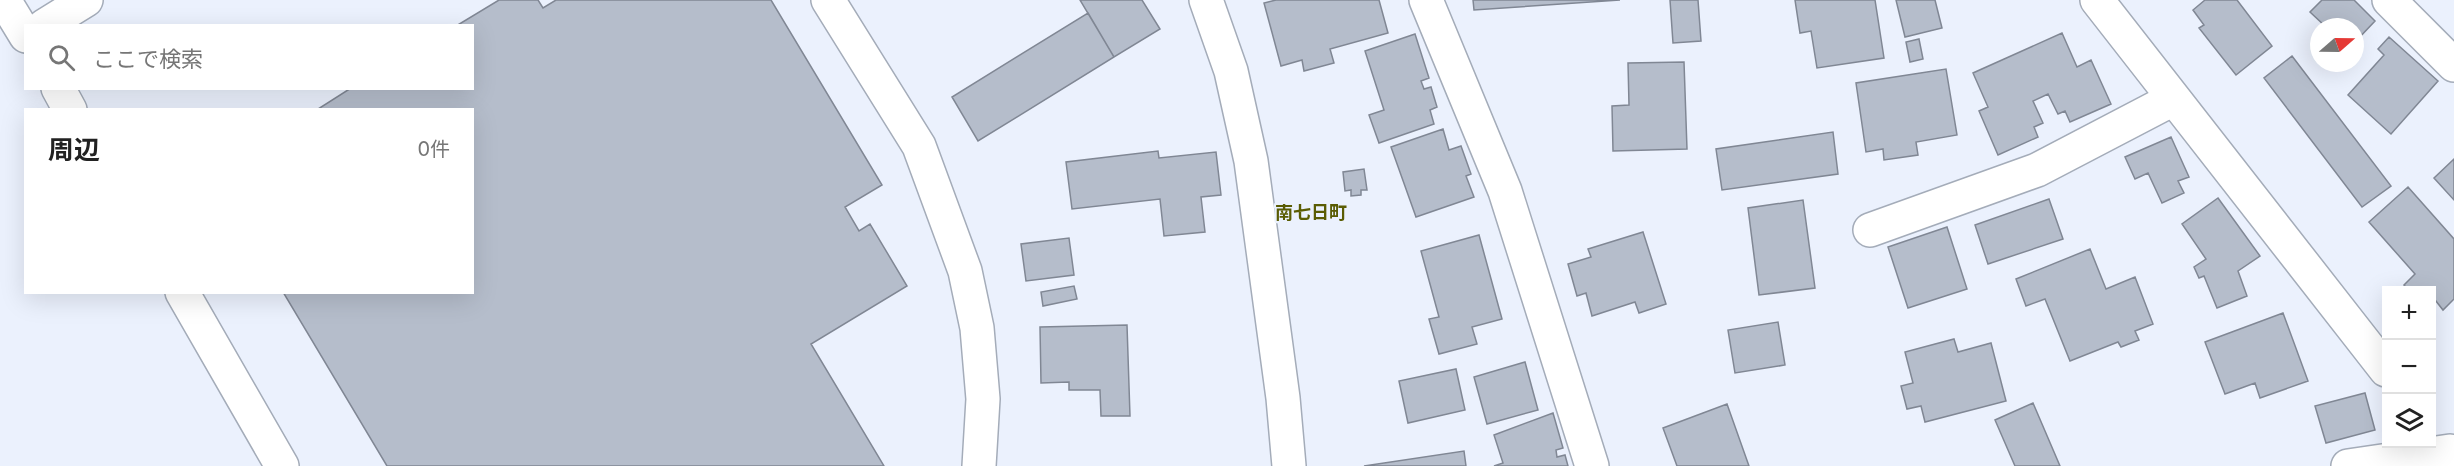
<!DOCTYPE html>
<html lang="ja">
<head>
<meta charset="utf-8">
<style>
  :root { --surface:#fff; --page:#f6f6f6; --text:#222; --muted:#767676; --line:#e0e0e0 }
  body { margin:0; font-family:Inter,"Noto Sans JP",sans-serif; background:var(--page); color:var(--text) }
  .controls { position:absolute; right:18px; bottom:18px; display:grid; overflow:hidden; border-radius:0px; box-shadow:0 6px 24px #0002 }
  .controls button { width:54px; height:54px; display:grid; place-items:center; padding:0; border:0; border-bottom:2px solid var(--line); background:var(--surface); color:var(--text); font:30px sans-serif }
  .compass { position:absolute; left:2310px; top:18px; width:54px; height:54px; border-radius:50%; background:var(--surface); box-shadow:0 6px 24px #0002; rotate:70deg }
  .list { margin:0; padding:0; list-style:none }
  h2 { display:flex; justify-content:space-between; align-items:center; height:78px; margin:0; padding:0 24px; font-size:26px }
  h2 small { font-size:20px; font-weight:400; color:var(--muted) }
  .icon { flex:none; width:33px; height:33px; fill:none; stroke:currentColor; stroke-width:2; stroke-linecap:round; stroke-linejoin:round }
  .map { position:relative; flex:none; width:2454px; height:466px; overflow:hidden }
  .search { position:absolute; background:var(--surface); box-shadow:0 6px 24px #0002; left:24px; top:24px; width:450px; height:66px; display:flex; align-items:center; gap:15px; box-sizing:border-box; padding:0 21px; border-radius:0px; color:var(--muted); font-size:22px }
  .panel { position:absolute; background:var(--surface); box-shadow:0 6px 24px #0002; left:24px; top:108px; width:450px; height:186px; border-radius:0px }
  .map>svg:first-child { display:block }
  .building { fill:#b5bdcb; stroke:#808794; stroke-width:1.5 }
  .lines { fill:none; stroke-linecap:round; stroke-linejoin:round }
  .street-casing { stroke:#a4acb9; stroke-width:36 }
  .secondary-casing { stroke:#a4acb9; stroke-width:36 }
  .street { stroke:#fff; stroke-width:33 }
  .secondary { stroke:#fff; stroke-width:33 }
  .labels { text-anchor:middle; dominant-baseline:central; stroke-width:4.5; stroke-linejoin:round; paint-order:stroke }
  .neighbourhood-label { font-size:18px; font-weight:bold; fill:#5a5c03; stroke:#ebf1fd }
</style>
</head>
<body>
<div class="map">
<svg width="2454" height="466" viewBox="0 0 2454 466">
  <rect width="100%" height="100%" fill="#ebf1fd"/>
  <path class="building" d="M 499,0 L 538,0 L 543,8 L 556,0 L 771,0 L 882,185 L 845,207 L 859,231 L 870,224 L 907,286 L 811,344 L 884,466 L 387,466 L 283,292 L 472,292 L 472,110 L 318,109 L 351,88 L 472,88 L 472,26 L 456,26 Z
    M 1080,0 L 1142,0 L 1160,29 L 1114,57 Z
    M 1276,0 L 1379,0 L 1388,33 L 1330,49 L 1334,63 L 1304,71 L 1302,60 L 1281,66 L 1264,3 Z
    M 1473,0 L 1620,0 L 1474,10 Z
    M 1670,0 L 1698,0 L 1701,41 L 1673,43 Z
    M 1795,0 L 1875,0 L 1884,58 L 1817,68 L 1811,31 L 1800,33 Z
    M 1896,0 L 1935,0 L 1942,28 L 1905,37 Z
    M 2205,0 L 2237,0 L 2272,46 L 2236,75 L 2199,28 L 2204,25 L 2193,10 Z
    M 2322,0 L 2354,0 L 2375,21 L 2355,42 L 2355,27 L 2326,27 L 2310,12 Z
    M 1088,13 L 1114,57 L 978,141 L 952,97 Z
    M 2062,33 L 2077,67 L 2091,60 L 2111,104 L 2070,122 L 2065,111 L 2058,114 L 2048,94 L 2033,101 L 2043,123 L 2034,127 L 2038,137 L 1998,155 L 1979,111 L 1988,107 L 1973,73 Z
    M 1415,34 L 1429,78 L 1421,81 L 1424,89 L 1431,87 L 1437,107 L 1430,110 L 1434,124 L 1379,143 L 1369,115 L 1384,110 L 1365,51 Z
    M 2389,37 L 2438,81 L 2391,134 L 2348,95 L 2384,55 L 2378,49 Z
    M 1919,39 L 1923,59 L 1910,62 L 1906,42 Z
    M 2292,56 L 2391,186 L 2362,207 L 2264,78 Z
    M 1684,62 L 1687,149 L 1613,151 L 1612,106 L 1629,105 L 1628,63 Z
    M 1946,69 L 1957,135 L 1916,142 L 1918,155 L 1884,160 L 1883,149 L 1866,152 L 1856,83 Z
    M 1443,129 L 1449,150 L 1461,146 L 1471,174 L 1466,176 L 1474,197 L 1416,217 L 1391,147 Z
    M 1833,132 L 1838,174 L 1722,190 L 1716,149 Z
    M 2171,137 L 2189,177 L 2178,181 L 2184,193 L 2162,203 L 2148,173 L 2135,179 L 2125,157 Z
    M 1158,151 L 1159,158 L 1216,152 L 1221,195 L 1201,197 L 1205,232 L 1164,236 L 1160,199 L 1072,209 L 1066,162 Z
    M 2454,159 L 2454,200 L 2434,178 Z
    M 1364,169 L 1367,190 L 1361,190 L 1361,195 L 1351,196 L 1351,190 L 1345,191 L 1343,172 Z
    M 2408,187 L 2454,239 L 2454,299 L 2443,310 L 2432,296 L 2432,290 L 2409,290 L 2404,285 L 2415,274 L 2369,222 Z
    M 2218,198 L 2260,256 L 2238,271 L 2247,296 L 2217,308 L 2204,276 L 2199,278 L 2194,267 L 2206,259 L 2182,224 Z
    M 2049,199 L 2063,239 L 1988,264 L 1975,225 Z
    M 1803,200 L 1815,288 L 1759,295 L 1748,208 Z
    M 1947,227 L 1967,289 L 1908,308 L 1888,247 Z
    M 1643,232 L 1666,304 L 1639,313 L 1635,302 L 1592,316 L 1586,293 L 1577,296 L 1568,264 L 1591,257 L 1588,249 Z
    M 1479,235 L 1502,319 L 1472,327 L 1477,344 L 1439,354 L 1429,319 L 1439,317 L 1421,251 Z
    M 1069,238 L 1074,275 L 1026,281 L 1021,244 Z
    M 2090,249 L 2106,289 L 2135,277 L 2153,324 L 2135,331 L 2139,340 L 2121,347 L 2118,342 L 2070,361 L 2045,299 L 2026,306 L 2016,279 Z
    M 1074,286 L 1077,299 L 1043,306 L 1041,292 Z
    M 2283,313 L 2308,381 L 2260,398 L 2255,383 L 2225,394 L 2205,342 Z
    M 1778,322 L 1785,365 L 1735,373 L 1728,330 Z
    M 1127,325 L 1130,416 L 1101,416 L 1100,390 L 1069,390 L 1069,382 L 1041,383 L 1040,327 Z
    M 1954,339 L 1958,352 L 1991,343 L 2006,401 L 1925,422 L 1921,406 L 1907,409 L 1901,386 L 1913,383 L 1905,352 Z
    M 1525,362 L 1538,410 L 1487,424 L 1474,377 Z
    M 1456,369 L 1465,410 L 1408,423 L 1399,381 Z
    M 2365,393 L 2375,430 L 2326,443 L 2315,406 Z
    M 2033,403 L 2060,466 L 2015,466 L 1995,420 Z
    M 1727,404 L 1749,466 L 1677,466 L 1663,428 Z
    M 1553,413 L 1563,448 L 1556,450 L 1557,457 L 1565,455 L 1568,466 L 1494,466 L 1503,463 L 1494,435 Z
    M 1464,451 L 1466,466 L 1364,466 Z"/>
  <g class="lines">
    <g class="street-casing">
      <path id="street" d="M 4,0 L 26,36
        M 828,0 L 919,146 L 965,271 L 977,328 L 983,399 L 979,466
        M 1206,0 L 1231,71 L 1251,161 L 1283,398 L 1289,466
        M 1426,0 L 1505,191 L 1592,466
        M 2097,0 L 2386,370
        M 2389,0 L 2454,65
        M 58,88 L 70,110
        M 1870,230 L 2037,170 L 2173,99
        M 182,292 L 282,466
        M 2348,466 L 2450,451"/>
    </g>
    <g class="secondary-casing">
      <path id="secondary" d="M 44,26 L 86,0"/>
    </g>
    <use href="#street" class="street"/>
    <use href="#secondary" class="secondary"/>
  </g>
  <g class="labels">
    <g class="neighbourhood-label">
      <text x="1311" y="212">南七日町</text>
    </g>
  </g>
</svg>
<div class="controls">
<button>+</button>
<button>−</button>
<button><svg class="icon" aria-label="layers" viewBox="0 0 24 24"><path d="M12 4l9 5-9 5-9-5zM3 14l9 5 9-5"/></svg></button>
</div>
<svg class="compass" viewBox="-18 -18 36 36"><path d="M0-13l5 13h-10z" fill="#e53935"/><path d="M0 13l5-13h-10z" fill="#767676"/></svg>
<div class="search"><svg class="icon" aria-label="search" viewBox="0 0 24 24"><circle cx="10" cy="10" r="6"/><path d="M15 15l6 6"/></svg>ここで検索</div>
<section class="panel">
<h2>周辺<small>0件</small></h2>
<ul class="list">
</ul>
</section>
</div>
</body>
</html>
